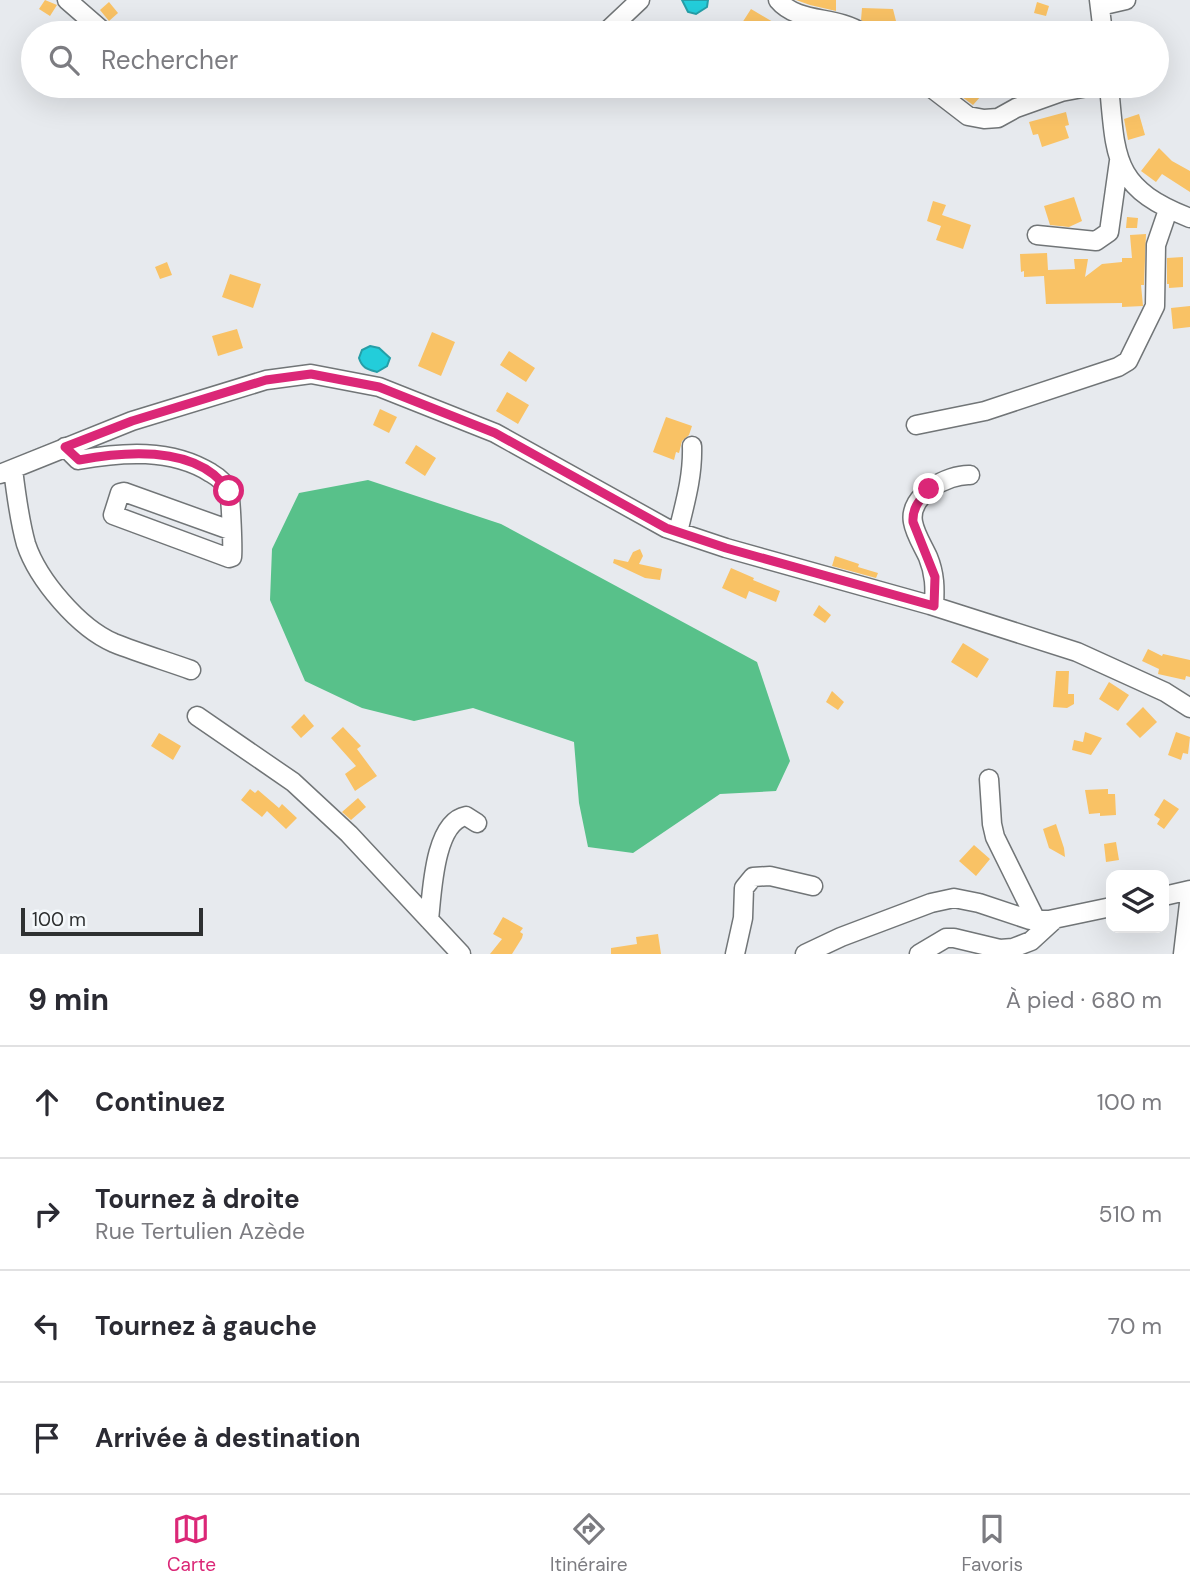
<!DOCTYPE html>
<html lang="fr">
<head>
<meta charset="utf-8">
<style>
  :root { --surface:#fff; --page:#f7f7f7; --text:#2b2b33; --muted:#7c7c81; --line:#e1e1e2; --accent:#db2777 }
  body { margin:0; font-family:"DM Sans",sans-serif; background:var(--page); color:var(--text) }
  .controls { position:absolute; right:21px; bottom:21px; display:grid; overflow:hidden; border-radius:14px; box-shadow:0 7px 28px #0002 }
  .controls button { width:63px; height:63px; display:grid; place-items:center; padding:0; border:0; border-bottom:2px solid var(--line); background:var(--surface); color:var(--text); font:35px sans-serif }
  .scale { position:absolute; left:21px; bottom:18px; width:182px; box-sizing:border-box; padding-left:7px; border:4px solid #2e3031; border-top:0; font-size:19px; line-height:24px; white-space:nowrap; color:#2e3031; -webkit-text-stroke:5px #f4f8fb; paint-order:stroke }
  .stop { position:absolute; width:21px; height:21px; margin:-16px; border:5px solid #db2777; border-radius:50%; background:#fff }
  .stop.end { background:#db2777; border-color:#fff; box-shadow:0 2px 7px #0008 }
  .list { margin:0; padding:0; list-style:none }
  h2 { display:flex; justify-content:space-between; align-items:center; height:91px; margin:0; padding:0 28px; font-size:30px }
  h2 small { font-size:23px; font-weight:400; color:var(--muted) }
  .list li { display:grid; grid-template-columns:46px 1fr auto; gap:21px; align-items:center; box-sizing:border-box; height:112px; padding:0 28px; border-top:2px solid var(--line) }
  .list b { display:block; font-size:26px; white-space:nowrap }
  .list p { margin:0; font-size:23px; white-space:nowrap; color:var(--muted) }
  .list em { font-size:23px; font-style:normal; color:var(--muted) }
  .icon { flex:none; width:38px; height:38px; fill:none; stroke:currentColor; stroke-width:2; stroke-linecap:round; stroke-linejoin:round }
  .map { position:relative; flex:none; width:1190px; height:954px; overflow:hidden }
  .search { position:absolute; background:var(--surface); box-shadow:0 7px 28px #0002; left:21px; right:21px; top:21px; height:77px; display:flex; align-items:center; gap:18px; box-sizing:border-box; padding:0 24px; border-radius:38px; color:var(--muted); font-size:26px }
  .sheet { height:539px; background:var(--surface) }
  nav { display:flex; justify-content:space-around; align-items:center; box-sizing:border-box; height:98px; border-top:2px solid var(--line); background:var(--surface); font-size:19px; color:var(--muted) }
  nav a { display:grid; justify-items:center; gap:4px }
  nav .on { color:var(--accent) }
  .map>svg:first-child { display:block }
  .forest { fill:#58c18a }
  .water { fill:#23cdda; stroke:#269ea7; stroke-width:2 }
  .building { fill:#f9c265 }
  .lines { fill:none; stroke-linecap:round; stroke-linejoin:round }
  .minor-casing { stroke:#717577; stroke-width:21 }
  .minor { stroke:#fff; stroke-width:18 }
  .route { stroke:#db2777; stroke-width:9 }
</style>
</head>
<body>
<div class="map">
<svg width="1190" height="954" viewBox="0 0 1190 954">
  <rect width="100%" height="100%" fill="#e7eaee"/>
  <path class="forest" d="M 368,480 L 501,524 L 757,662 L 790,761 L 776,791 L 720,794 L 633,853 L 588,847 L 579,803 L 574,742 L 473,708 L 414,721 L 362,708 L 305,681 L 270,600 L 272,549 L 299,493 Z"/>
  <path class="water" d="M 682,0 L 708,0 L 707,7 L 696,14 L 688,12 Z
    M 370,346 L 379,348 L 390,358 L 387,366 L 377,372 C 367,369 362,368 359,358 L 362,350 Z"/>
  <path class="building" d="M 45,0 L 57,5 L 50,16 L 39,9 Z
    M 796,0 L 836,0 L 836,11 L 810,5 Z
    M 109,2 L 118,13 L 109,21 L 100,10 Z
    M 1037,2 L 1049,6 L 1046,16 L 1034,13 Z
    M 862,8 L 893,9 L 897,25 L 911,23 L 947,23 L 946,33 L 873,32 L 871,27 L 861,20 Z
    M 751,9 L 773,22 L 766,33 L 757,33 L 742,23 Z
    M 812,86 L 849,86 L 847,97 L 811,91 Z
    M 947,86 L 990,86 L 973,105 Z
    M 1066,112 L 1069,125 L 1065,126 L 1069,138 L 1042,147 L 1038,134 L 1033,135 L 1029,122 Z
    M 1139,114 L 1145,135 L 1128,140 L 1124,119 Z
    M 1159,148 L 1172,161 L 1190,171 L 1190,192 L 1162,174 L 1156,182 L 1141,171 Z
    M 1074,197 L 1082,221 L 1069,227 L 1050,225 L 1044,206 Z
    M 933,201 L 946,205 L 942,215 L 971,225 L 963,249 L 936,240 L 941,226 L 927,221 Z
    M 1127,217 L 1138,218 L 1137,228 L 1126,228 Z
    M 1146,234 L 1144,285 L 1141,285 L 1143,306 L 1122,307 L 1122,303 L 1046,304 L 1044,276 L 1024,277 L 1024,271 L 1021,272 L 1020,254 L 1047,253 L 1048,270 L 1075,269 L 1074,259 L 1088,259 L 1085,277 L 1102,264 L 1122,262 L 1122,258 L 1132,258 L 1130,235 Z
    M 1183,257 L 1183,287 L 1169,288 L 1169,284 L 1167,284 L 1167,258 Z
    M 167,262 L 172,275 L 160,279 L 155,267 Z
    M 230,274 L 261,284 L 253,308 L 222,297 Z
    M 1190,306 L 1190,327 L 1173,329 L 1171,308 Z
    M 237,329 L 243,348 L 218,356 L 212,336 Z
    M 432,332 L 455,342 L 441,376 L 418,366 Z
    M 509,351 L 535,368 L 526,382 L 500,365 Z
    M 507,392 L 529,405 L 518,424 L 496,411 Z
    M 380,409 L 397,417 L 389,433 L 373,425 Z
    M 666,417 L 692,426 L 689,435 L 682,441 L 679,453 L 676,452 L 674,460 L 653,452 Z
    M 416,445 L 436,458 L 425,476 L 405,463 Z
    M 640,549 L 643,556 L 639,564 L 662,569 L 660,580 L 645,578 L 613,563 L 614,559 L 628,562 L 633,552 Z
    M 835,556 L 859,564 L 858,567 L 878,573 L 876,578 L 832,566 Z
    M 731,568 L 754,578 L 753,580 L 780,591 L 776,602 L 749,591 L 746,599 L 722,588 Z
    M 819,605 L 831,615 L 825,623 L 813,615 Z
    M 963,643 L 989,659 L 977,678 L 951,662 Z
    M 1148,649 L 1162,656 L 1163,654 L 1190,660 L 1190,677 L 1186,676 L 1185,680 L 1158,674 L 1159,669 L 1142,661 Z
    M 1056,671 L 1069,671 L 1068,694 L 1074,694 L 1074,704 L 1067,708 L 1053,707 Z
    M 1109,682 L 1129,695 L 1118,711 L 1099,699 Z
    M 832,691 L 844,702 L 838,710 L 826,702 Z
    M 1143,707 L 1157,722 L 1140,738 L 1126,724 Z
    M 304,714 L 314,726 L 301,738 L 291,727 Z
    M 343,727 L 361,746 L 357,749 L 377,776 L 355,791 L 345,774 L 356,766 L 331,738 Z
    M 1085,732 L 1102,738 L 1091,755 L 1072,750 L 1074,740 L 1083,742 Z
    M 1176,732 L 1190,737 L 1188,754 L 1183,753 L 1181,760 L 1168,755 Z
    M 159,733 L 181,746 L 173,760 L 151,746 Z
    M 250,789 L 255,793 L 258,790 L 279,808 L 282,804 L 297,818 L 286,829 L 267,811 L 262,817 L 241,800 Z
    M 1108,789 L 1108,794 L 1115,794 L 1116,815 L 1100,816 L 1100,813 L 1089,814 L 1085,790 Z
    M 358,798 L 366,807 L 351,820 L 342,812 Z
    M 1164,799 L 1179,809 L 1164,829 L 1157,824 L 1160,819 L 1154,815 Z
    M 1056,824 L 1064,848 L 1065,857 L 1049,848 L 1043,829 Z
    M 1116,842 L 1119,860 L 1106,862 L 1104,844 Z
    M 974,845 L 990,859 L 976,876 L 959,861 Z
    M 503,917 L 523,928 L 520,932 L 523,934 L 522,938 L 512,954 L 490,954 L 502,939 L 493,934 Z
    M 658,934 L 661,954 L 611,954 L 611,948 L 637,944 L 636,937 Z"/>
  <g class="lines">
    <g class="minor-casing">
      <path id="minor" d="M 67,0 L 105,33
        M 778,0 C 798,24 836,15 862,33
        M 1099,0 L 1103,33
        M 1100,6 L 1126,0
        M 605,33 L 640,0
        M 929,86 L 968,116 L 984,119 L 998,118 L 1016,108 L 1061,92 L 1093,86
        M 1109,86 C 1116,160 1113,188 1190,218
        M 1037,235 L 1096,241 L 1109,232 L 1119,161
        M 916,425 L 985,411 L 1118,367 L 1128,361 L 1155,306 L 1156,245 L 1168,210
        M 65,447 L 78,460 C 122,452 171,448 211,473 C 218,477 226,483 229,492 C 231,499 233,550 232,557 L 229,558 L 113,515 L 120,493 L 124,492 L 230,530
        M 13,469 C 16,494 19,519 26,544 C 38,580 79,628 114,643 C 139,653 166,661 191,670
        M 0,474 L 132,421 L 266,380 L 311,374 L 379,387 L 495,433 L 666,528 L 726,548 L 930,605 L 1077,652 L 1165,692 L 1190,708
        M 678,532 C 685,503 693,476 692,446
        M 934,606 C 935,588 935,574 928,557 C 923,546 915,534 913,522 C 908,495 948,474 970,475
        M 197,716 L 293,782 L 349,834 L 461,954
        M 989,779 L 992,824 L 995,837 L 1036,920
        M 1164,896 L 1190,890
        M 429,920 C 432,893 434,822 466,816 L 477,823
        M 735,954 L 743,918 L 744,888 L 753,877 L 770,876 L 813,886
        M 805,954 L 841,937 L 931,903 L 954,898 L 979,903 L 1030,920 L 1049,920 L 1111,907
        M 919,954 L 946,938 L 954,938 L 1000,949 L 1013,948 L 1031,941 L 1055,919
        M 1183,954 L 1190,895"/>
    </g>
    <use href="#minor" class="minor"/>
  </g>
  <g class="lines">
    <path class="route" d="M 229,491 C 198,445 127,451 79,460 L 65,447 L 132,421 L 266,380 L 311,374 L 379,387 L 495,433 L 666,528 L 726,548 L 934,606 L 935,577 L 913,522 C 912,507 921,499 929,489"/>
  </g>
</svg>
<div class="controls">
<button><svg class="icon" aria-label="layers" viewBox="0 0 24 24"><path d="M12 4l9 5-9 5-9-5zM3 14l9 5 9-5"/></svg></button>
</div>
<div class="scale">100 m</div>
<div class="stop" style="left:229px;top:491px"></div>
<div class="stop end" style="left:929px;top:489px"></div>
<div class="search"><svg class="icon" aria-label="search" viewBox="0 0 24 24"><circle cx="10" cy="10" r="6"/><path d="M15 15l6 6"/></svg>Rechercher</div>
</div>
<section class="sheet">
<h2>9 min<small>À pied · 680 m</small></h2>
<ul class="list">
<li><svg class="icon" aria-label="ahead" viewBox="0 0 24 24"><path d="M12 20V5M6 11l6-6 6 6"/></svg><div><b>Continuez</b></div><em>100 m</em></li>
<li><svg class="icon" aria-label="right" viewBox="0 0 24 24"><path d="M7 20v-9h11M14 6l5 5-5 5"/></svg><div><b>Tournez à droite</b><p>Rue Tertulien Azède</p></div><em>510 m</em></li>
<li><svg class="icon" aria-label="left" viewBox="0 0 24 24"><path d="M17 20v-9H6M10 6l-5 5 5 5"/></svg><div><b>Tournez à gauche</b></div><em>70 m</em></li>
<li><svg class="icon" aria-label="arrive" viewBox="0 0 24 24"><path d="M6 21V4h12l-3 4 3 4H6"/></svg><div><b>Arrivée à destination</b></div></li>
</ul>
</section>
<nav>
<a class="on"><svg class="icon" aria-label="map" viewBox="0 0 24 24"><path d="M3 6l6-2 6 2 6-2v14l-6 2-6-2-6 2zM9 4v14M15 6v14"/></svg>Carte</a>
<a><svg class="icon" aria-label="directions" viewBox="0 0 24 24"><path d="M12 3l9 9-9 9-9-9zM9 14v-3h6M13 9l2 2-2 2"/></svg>Itinéraire</a>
<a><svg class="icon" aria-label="saved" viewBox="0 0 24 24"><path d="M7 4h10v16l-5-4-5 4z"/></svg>Favoris</a>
</nav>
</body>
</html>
